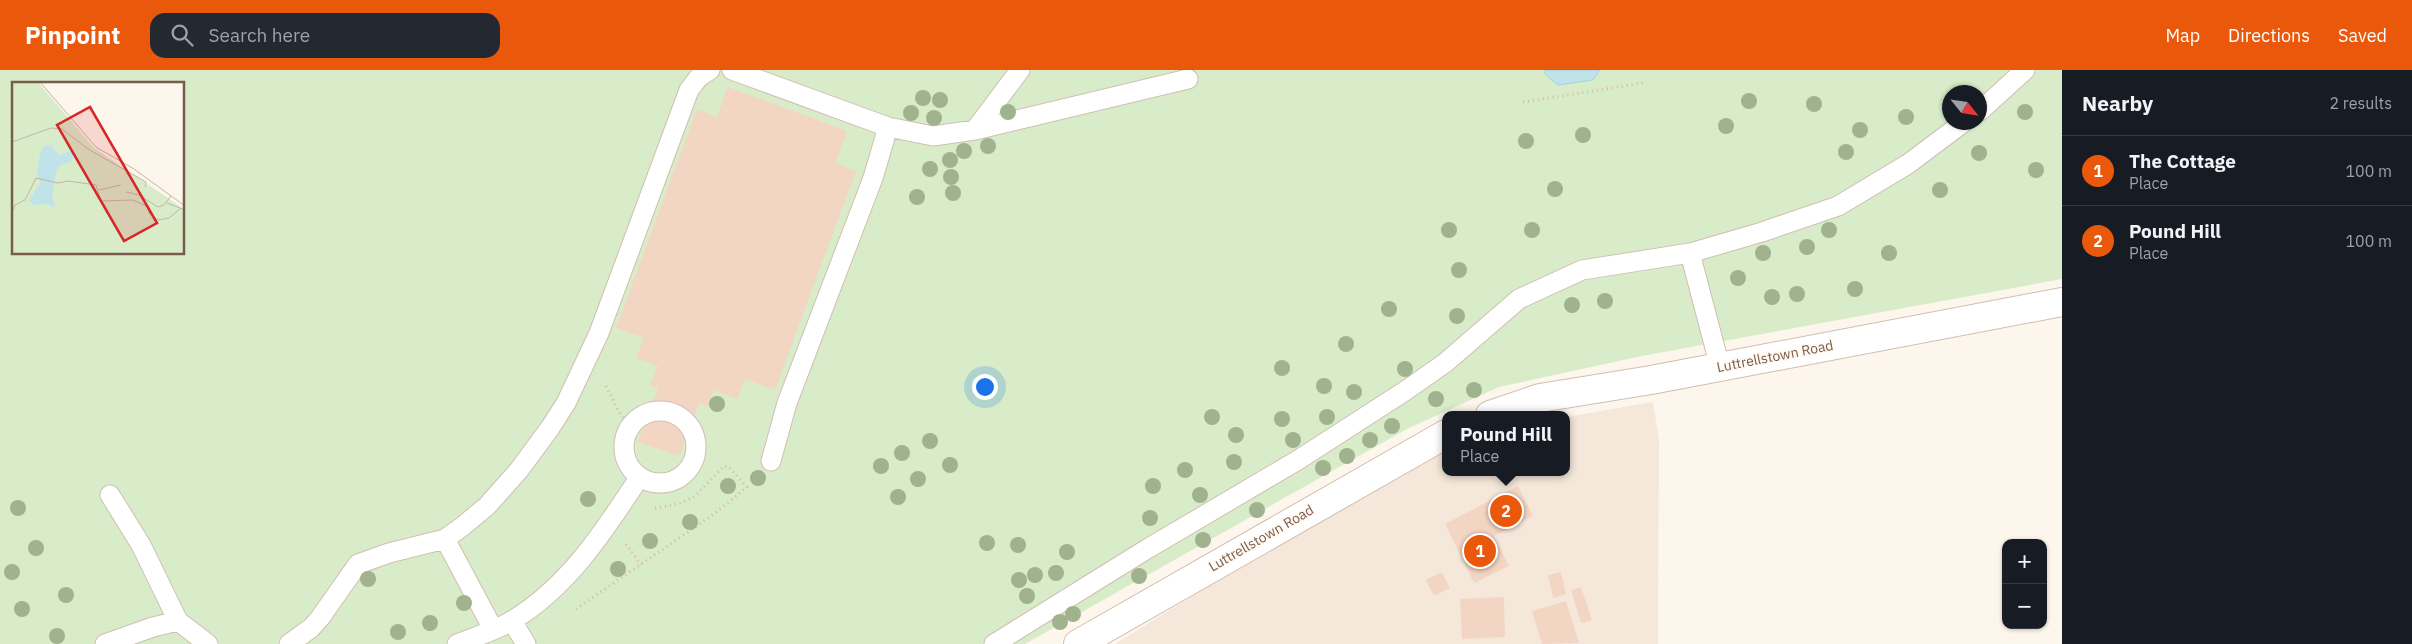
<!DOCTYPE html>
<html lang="en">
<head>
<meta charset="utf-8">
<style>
  :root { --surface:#171b24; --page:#242831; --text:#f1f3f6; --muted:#9ea1a6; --line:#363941; --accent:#ea580c }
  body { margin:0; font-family:"IBM Plex Sans",sans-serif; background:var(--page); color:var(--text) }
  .controls { position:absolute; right:15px; bottom:15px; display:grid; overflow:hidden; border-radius:10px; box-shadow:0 1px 4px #0004 }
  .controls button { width:45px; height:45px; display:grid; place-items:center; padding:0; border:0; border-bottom:1px solid var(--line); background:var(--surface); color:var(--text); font:25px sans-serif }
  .compass { position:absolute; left:1942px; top:15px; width:45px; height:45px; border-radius:50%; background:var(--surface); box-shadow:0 1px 4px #0004; rotate:120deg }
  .you { position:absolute; left:984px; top:316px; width:18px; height:18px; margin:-12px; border:4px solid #fff; border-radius:50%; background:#1a73e8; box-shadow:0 0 0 8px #1a73e833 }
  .badge { display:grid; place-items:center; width:32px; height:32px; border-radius:50%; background:var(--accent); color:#fff; font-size:16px; font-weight:700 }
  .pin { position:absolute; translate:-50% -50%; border:2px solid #fff; box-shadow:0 1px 5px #0006 }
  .popup { position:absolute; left:1442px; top:341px; width:128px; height:65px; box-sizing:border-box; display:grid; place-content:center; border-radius:10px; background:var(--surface); filter:drop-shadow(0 1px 4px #0005); font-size:16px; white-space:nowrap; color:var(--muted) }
  .popup b { font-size:19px; color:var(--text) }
  .popup::after { content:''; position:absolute; left:50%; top:100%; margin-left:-10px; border:10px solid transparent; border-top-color:var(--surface) }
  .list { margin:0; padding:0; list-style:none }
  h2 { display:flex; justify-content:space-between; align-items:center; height:65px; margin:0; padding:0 20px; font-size:21px }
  h2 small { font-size:16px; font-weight:400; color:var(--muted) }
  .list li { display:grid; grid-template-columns:32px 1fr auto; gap:15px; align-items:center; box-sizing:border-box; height:70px; padding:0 20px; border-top:1px solid var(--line) }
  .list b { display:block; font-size:19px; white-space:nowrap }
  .list p { margin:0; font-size:16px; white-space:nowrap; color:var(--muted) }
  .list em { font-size:16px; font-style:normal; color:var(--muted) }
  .icon { flex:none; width:28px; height:28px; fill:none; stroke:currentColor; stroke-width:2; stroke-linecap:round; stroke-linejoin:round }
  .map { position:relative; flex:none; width:2062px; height:574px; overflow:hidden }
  header { display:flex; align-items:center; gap:30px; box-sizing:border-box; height:70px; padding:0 25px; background:var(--accent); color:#fff }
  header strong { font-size:24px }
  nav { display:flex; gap:28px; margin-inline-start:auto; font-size:18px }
  .search { width:350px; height:45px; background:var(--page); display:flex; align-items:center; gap:12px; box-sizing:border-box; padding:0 18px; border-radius:15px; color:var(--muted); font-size:19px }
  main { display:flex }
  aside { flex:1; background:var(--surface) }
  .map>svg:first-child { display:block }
  .residential { fill:#f5e8da }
  .green { fill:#d8ecc9; fill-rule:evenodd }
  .water { fill:#bfe3e8; stroke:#a5d3da }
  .building { fill:#f3d5c3 }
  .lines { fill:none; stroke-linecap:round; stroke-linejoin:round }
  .service-casing { stroke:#d1beb0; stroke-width:21 }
  .tertiary-casing { stroke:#d1beb0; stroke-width:30 }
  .path { stroke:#d9b8a5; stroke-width:3; stroke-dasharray:1 4; stroke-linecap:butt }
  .service { stroke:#fff; stroke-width:19 }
  .tertiary { stroke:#fff; stroke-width:28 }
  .tree { fill:#a0b28e }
  .labels { text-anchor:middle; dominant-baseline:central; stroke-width:4; stroke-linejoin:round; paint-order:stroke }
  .street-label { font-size:14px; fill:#7a5c4d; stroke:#fffaf3 }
  .inset-road { fill:none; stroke:#c5b3a7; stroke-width:1 }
  .view { fill:#d62828; fill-opacity:0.15; stroke:#d62828; stroke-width:2.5 }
  .inset-edge { fill:none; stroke:#7a5c4d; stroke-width:2.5 }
</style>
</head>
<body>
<header>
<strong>Pinpoint</strong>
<div class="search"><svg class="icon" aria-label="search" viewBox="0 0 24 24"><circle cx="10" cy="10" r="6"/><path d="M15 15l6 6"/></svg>Search here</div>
<nav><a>Map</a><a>Directions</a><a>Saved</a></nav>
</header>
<main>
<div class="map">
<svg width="2062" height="574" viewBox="0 0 2062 574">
  <rect width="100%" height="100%" fill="#fdf6ec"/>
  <path class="residential" d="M 1653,332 L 1659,370 L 1658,574 L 1115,574 L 1212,514 L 1423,392 L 1446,382 L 1446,402 L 1566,402 L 1566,347 Z"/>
  <path class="green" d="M 0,0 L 2062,0 L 2062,209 L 1642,286 L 1499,317 L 1407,359 L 1025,574 L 0,574 ZM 14,14 L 184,14 L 184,184 L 14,184 ZM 1950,22 L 1980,22 L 1980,52 L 1950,52 Z"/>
  <path class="water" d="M 1545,0 L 1600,0 L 1593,10 L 1558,15 L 1545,4 Z"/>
  <path class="building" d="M 728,17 L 847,61 L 835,93 L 856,101 L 775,320 L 745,309 L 737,329 L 714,320 L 708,337 L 699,333 L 679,386 L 638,372 L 658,318 L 650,315 L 658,296 L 636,288 L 644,268 L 616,258 L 697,39 L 717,47 Z
    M 1518,416 L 1533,446 L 1494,466 L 1509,496 L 1474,513 L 1445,454 Z
    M 1442,502 L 1450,518 L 1434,526 L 1426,510 Z
    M 1561,502 L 1566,524 L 1553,528 L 1548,505 Z
    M 1581,517 L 1592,550 L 1581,553 L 1571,520 Z
    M 1504,527 L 1505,567 L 1462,569 L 1460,529 Z
    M 1566,531 L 1579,573 L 1542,574 L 1532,541 Z"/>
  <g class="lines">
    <g class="service-casing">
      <path id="service" d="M 732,0 L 888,57 L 933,66 L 975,60 L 1020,0
        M 1980,41 L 2025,0
        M 975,60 L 1188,9
        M 1690,183 L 1720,297
        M624 377a36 36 0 1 1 72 0a36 36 0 1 1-72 0Z
        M 771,391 L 787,333 L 873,108 L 888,57
        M 110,425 L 141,475 L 178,551
        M 445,469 L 493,559
        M 512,551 L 526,574
        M 105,574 L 153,557 L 178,551 L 208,574
        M 289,574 L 311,558 L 320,548 L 358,494 L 389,483 L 445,469 L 463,456 L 487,436 L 519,400 L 550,358 L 566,333 L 599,263 L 689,20 L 699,7 L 710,0
        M 457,574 C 474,567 498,560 513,550 C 569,516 604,461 639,408
        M 994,574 L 1147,479 L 1298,390 L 1405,321 L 1445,293 L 1519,229 L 1582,200 L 1690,183 L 1762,162 L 1838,136 L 1908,94 L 1964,52"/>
    </g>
    <g class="tertiary-casing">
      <path id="tertiary" d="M 1490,345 L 1540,328 L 1651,310 L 2062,232
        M 1078,574 L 1446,364"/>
    </g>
    <path class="path" d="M 1523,32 L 1643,13
      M 606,316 L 619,342 L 630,357
      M 626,474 L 641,495
      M 576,539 L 714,444 L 747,417 L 729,397 L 724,396 L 695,426 L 681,433 L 654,439"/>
    <use href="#service" class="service"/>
    <use href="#tertiary" class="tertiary"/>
  </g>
  <g class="tree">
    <circle cx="923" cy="28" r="8"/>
    <circle cx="940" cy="30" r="8"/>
    <circle cx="1749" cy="31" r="8"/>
    <circle cx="1814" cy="34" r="8"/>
    <circle cx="1008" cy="42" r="8"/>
    <circle cx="2025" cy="42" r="8"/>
    <circle cx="911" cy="43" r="8"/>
    <circle cx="1906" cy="47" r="8"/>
    <circle cx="934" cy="48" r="8"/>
    <circle cx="1726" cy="56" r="8"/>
    <circle cx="1860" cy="60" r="8"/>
    <circle cx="1583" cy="65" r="8"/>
    <circle cx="1526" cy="71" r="8"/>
    <circle cx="988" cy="76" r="8"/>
    <circle cx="964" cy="81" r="8"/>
    <circle cx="1846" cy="82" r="8"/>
    <circle cx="1979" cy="83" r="8"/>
    <circle cx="950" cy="90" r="8"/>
    <circle cx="930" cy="99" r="8"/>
    <circle cx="2036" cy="100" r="8"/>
    <circle cx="951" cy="107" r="8"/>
    <circle cx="1555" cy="119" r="8"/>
    <circle cx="1940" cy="120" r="8"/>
    <circle cx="953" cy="123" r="8"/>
    <circle cx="917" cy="127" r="8"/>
    <circle cx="1449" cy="160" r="8"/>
    <circle cx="1532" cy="160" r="8"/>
    <circle cx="1829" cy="160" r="8"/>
    <circle cx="1807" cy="177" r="8"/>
    <circle cx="1763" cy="183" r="8"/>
    <circle cx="1889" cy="183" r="8"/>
    <circle cx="1459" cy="200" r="8"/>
    <circle cx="1738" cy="208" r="8"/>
    <circle cx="1855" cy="219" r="8"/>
    <circle cx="1797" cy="224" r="8"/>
    <circle cx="1772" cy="227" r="8"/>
    <circle cx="1605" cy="231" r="8"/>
    <circle cx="1572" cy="235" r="8"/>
    <circle cx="1389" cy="239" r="8"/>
    <circle cx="1457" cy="246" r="8"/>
    <circle cx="1346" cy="274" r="8"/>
    <circle cx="1282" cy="298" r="8"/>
    <circle cx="1405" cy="299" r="8"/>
    <circle cx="1324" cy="316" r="8"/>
    <circle cx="1474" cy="320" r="8"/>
    <circle cx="1354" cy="322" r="8"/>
    <circle cx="1436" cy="329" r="8"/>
    <circle cx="717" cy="334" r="8"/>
    <circle cx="1212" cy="347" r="8"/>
    <circle cx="1327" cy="347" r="8"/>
    <circle cx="1282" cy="349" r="8"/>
    <circle cx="1392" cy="356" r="8"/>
    <circle cx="1236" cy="365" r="8"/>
    <circle cx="1293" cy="370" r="8"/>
    <circle cx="1370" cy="370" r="8"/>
    <circle cx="930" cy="371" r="8"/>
    <circle cx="902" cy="383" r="8"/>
    <circle cx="1347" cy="386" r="8"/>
    <circle cx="1234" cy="392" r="8"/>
    <circle cx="950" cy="395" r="8"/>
    <circle cx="881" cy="396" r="8"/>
    <circle cx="1323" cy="398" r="8"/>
    <circle cx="1185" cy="400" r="8"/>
    <circle cx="758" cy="408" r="8"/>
    <circle cx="918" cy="409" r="8"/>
    <circle cx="728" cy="416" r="8"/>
    <circle cx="1153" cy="416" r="8"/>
    <circle cx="1200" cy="425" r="8"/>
    <circle cx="898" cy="427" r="8"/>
    <circle cx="588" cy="429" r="8"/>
    <circle cx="18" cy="438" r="8"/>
    <circle cx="1257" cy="440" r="8"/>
    <circle cx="1150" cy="448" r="8"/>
    <circle cx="690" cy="452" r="8"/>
    <circle cx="1203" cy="470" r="8"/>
    <circle cx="650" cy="471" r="8"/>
    <circle cx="987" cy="473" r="8"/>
    <circle cx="1018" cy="475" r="8"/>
    <circle cx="36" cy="478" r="8"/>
    <circle cx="1067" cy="482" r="8"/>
    <circle cx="618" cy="499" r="8"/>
    <circle cx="12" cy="502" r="8"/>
    <circle cx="1056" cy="503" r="8"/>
    <circle cx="1035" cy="505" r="8"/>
    <circle cx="1139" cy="506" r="8"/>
    <circle cx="368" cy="509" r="8"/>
    <circle cx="1019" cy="510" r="8"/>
    <circle cx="66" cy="525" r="8"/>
    <circle cx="1027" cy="526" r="8"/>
    <circle cx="464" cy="533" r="8"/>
    <circle cx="22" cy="539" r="8"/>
    <circle cx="1073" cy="544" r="8"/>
    <circle cx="1060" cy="552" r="8"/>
    <circle cx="430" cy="553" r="8"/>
    <circle cx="398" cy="562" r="8"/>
    <circle cx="57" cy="566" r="8"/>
  </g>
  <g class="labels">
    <g class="street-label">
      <text transform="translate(1775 286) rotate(-11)">Luttrellstown Road</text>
      <text transform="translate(1261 468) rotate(-30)">Luttrellstown Road</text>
    </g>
  </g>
  <g transform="translate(12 12)">
    <rect width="172" height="172" fill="#fdf6ec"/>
    <path d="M 0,0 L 26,0 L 81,65 L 172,127 L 172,172 L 0,172 Z" fill="#d8ecc9"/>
    <path d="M 39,63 L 47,73 L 59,69 L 62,72 L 59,80 L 48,83 L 44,89 L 40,115 L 43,125 L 33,122 L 21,123 L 17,118 L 29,100 L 25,92 L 28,72 L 32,64 Z" fill="#bfe3e8"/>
    <path class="inset-road" d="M 28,0 L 84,65 L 122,87 L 173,124M 0,60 L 39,46 L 50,47 L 76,67 L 134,100 L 133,105M 87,108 L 109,103M 114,110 L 127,113 L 146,125 L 152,123 L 159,114M 155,121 L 173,128M 0,130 L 3,123 L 13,118 L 24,96 L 46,101 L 56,99 L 84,103 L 89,119 L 121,118 L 136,125 L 137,131 L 146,138 L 157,136 L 169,126"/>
    <path class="view" d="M 78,25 L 145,141 L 112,159 L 45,43 Z"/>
    <rect width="172" height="172" class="inset-edge"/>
  </g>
</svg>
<div class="controls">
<button>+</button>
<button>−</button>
</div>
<svg class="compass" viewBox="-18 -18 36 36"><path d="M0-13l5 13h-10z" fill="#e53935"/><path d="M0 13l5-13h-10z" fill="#9ea1a6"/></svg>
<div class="you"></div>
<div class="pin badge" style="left:1480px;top:481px">1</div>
<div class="pin badge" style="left:1506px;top:441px">2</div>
<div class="popup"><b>Pound Hill</b>Place</div>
</div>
<aside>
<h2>Nearby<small>2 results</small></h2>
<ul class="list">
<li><span class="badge">1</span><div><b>The Cottage</b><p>Place</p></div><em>100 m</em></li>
<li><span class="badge">2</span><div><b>Pound Hill</b><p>Place</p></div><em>100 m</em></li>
</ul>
</aside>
</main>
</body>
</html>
